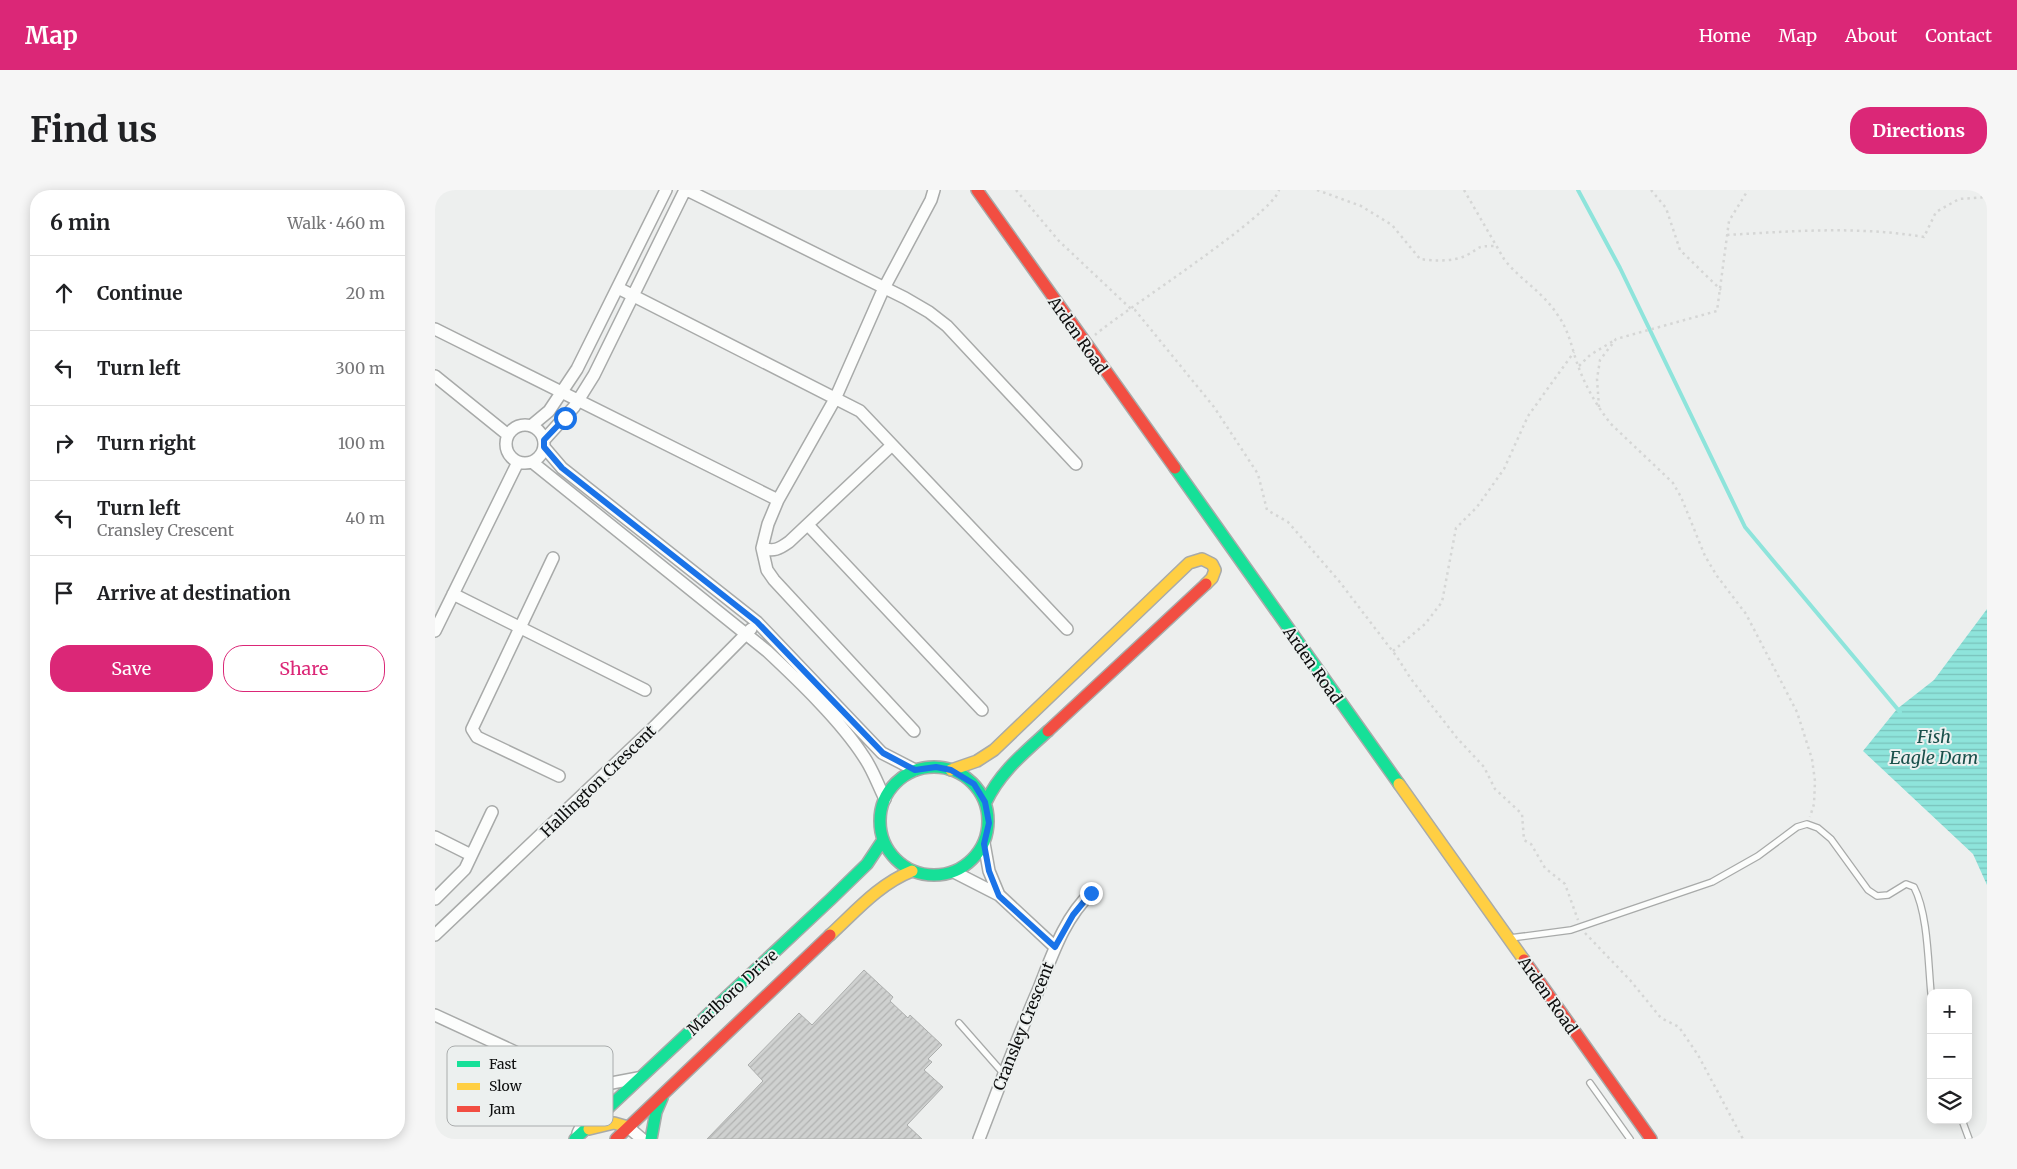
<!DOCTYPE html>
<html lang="en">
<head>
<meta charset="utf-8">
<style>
  :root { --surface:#fff; --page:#f6f6f6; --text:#202124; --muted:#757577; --line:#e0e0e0; --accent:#db2777 }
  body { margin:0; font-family:Merriweather,serif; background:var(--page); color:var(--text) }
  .controls { position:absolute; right:15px; bottom:15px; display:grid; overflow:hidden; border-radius:10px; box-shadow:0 2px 12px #0003 }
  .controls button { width:45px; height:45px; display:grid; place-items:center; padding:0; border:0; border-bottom:1px solid var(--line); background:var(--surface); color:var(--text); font:25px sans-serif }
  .stop { position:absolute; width:15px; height:15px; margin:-11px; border:4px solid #1a73e8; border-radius:50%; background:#fff }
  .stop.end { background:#1a73e8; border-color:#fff; box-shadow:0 1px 5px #0008 }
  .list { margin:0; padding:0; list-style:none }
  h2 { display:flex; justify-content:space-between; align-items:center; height:65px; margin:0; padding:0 20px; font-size:21px }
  h2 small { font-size:16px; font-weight:400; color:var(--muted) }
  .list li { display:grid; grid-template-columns:32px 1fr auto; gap:15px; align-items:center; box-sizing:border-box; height:75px; padding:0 20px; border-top:1px solid var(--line) }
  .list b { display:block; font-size:19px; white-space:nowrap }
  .list p { margin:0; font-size:16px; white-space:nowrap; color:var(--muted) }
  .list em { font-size:16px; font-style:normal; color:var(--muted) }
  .actions { display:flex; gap:10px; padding:15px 20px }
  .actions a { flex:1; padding:11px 0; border:1px solid var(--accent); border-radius:20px; text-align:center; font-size:18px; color:var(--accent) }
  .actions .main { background:var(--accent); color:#fff }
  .icon { flex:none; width:28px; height:28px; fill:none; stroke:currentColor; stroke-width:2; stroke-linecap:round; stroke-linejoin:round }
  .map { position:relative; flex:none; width:1552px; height:949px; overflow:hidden; border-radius:20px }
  header { display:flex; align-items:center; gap:30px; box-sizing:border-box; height:70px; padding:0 25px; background:var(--accent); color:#fff }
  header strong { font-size:24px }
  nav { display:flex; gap:28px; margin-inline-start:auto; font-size:18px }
  .intro { display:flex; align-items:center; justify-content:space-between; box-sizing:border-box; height:120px; padding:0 30px }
  h1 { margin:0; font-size:35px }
  .button { padding:12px 22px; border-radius:20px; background:var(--accent); color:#fff; font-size:18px; font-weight:700 }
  main { display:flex; gap:30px; padding:0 30px }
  aside { flex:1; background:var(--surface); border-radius:20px; box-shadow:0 2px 12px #0003 }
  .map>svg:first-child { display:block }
  .water { fill:url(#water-rules) }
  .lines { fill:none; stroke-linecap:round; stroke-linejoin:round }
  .stream { stroke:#8ee4db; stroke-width:4 }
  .building { fill:url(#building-hatch); stroke:#acaead }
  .lane-casing { stroke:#a8aaa9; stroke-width:8 }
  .street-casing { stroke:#a8aaa9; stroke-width:14 }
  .fast-casing { stroke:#a8aaa9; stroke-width:14 }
  .slow-casing { stroke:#a8aaa9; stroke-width:14 }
  .jam-casing { stroke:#a8aaa9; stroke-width:14 }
  .path { stroke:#d5d6d5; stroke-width:2.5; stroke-dasharray:2.5 4; stroke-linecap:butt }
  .lane { stroke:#fcfdfc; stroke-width:5.5 }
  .street { stroke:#fcfdfc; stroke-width:11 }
  .fast { stroke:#16e098; stroke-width:11 }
  .slow { stroke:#ffcf43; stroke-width:11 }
  .jam { stroke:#f24e42; stroke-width:11 }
  .route { stroke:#1a73e8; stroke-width:6 }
  .labels { text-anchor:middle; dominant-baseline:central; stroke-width:4; stroke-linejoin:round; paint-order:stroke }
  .street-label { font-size:16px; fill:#0e0f0f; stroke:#ecf0ef }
  .water-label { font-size:18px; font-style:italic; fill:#1a504b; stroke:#ecf0ef }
  .key { fill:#ecf0ef; stroke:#a9acac; stroke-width:1 }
  .key-label { font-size:14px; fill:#0e0f0f }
</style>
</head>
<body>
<header>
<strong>Map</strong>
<nav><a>Home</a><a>Map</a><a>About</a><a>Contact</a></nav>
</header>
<div class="intro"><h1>Find us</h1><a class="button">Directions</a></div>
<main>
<aside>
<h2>6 min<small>Walk · 460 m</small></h2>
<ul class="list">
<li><svg class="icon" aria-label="ahead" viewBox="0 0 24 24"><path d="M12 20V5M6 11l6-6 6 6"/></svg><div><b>Continue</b></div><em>20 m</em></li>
<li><svg class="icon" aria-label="left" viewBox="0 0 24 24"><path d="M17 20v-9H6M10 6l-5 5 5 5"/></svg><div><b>Turn left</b></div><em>300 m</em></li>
<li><svg class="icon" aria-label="right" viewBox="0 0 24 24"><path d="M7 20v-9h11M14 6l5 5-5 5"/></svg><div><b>Turn right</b></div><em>100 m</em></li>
<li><svg class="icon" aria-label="left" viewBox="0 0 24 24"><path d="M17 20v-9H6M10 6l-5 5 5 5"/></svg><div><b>Turn left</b><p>Cransley Crescent</p></div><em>40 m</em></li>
<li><svg class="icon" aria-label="arrive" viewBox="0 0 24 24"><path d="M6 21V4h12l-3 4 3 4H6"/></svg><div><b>Arrive at destination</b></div></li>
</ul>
<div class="actions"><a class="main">Save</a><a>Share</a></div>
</aside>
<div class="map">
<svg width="1552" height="949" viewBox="0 0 1552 949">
  <defs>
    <pattern id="water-rules" width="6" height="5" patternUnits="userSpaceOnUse" patternTransform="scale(1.25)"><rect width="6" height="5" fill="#8ee4db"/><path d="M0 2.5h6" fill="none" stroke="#79c2bb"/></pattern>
    <pattern id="building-hatch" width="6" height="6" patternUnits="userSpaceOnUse" patternTransform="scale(1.25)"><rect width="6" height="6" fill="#cfd1d0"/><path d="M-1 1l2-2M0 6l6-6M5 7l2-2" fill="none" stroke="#b1b2b1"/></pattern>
  </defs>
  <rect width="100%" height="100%" fill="#edefee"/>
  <path class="water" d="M 1552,419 L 1552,695 L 1538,664 L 1428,561 L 1462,519 L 1499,490 Z"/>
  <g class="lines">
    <path class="stream" d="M 1143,0 L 1185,78 L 1310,337 L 1465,522"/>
  </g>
  <path class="building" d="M 429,780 L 458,807 L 455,811 L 473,828 L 475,825 L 507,855 L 493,869 L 497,872 L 489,880 L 508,897 L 472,935 L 487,949 L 272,949 L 328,891 L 313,875 L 364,823 L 377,835 Z"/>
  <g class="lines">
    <g class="lane-casing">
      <path id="lane" d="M 1075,748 L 1136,740 L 1277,692 L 1323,666 L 1362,637 L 1372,634 L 1383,638 L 1396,649 L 1433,700 L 1442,706 L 1453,705 L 1471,694 L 1479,697 C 1493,724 1493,772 1496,803
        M 524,833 L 568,883
        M 1155,893 L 1195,949
        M 1527,930 L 1534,949"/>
    </g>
    <g class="street-casing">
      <path id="street" d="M 252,0 L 470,108 L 494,122 L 512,136 L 641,274
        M 183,98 L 425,221 L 632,439
        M 0,139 L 343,310
        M 0,186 L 73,245
        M71 254a19 19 0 1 1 38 0a19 19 0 1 1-38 0Z
        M 96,236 L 114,221 L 142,179 L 231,0
        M 109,250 L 139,217 L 159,185 L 250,0
        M 109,257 L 127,278 L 322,432 L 447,563 L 480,580
        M 97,272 L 332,461 C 363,490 406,531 429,567 C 438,580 443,595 450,609
        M 373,335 L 547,520
        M 327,358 C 339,362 344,359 354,352 L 456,256
        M 118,368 L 37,539 L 42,547 L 124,586
        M 18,404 L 210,500
        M 0,441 L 83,272
        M 479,541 L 339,390 L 332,380 L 327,358 L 333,334 L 343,310 L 400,209 L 448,100 L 496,10 L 499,0
        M 0,647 L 36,665
        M 549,653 L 554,681 L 564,705
        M 519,682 L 564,705 L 620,757
        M 0,709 L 30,679 L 57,622
        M 0,745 L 220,536 L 316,439
        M 0,825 L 141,890 L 166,895 L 203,888
        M 141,890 C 154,909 154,923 143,943
        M 193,937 L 207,949
        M 544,949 C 563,900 581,851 602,803 C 616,769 628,729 656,703"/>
    </g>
    <g class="fast-casing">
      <path id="fast" d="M 740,278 L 964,594
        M445 631a54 54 0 1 1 108 0a54 54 0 1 1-108 0Z
        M 551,612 C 565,582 589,563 613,541
        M 140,949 L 396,709 L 432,674 L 448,650
        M 216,949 L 221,922 L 227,908"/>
    </g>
    <g class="slow-casing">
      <path id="slow" d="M 516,580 L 542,571 L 559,560 L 754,373 L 767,369 L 777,374 L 780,380 L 777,388 L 771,394
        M 964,594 L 1089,770
        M 395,745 C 421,721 444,694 477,681
        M 154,939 L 179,933 L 193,937"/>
    </g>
    <g class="jam-casing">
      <path id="jam" d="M 542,0 L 740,278
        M 613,541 L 771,394
        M 1089,770 L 1216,949
        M 181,949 L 395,745"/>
    </g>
    <path class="path" d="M 581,0 L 624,51 L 695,118 L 700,120 L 779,217 L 823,284 L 832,320 L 853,332 L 904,391 L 962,467 L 976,489 L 1022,548 L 1049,577 L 1060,599 L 1087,624 L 1089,650 L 1096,654 L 1110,678 L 1130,694 L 1143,730
      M 882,0 L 926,16 L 957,35 L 985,69 C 999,71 1019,72 1032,65 C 1047,57 1041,56 1060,56
      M 1029,0 L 1069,69 C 1085,90 1106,100 1122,124 C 1133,139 1136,154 1141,170 C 1149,194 1161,215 1176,234 L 1238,293 L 1246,307 L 1270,366 L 1282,386 L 1311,424 L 1362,522 L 1377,569 L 1380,591 L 1379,614 L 1375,627
      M 1216,0 L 1231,18 L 1245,60 L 1286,100
      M 1292,45 C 1358,41 1424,36 1489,47 L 1501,22 L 1524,9 L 1552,7
      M 660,145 C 690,119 837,26 844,0
      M 1144,176 L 1155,165 L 1180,150
      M 1164,217 L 1162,189 L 1165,170 L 1181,149 L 1282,121 L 1294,31 L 1313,0
      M 958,461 L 990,434 L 1007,412 L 1021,338 L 1042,317 L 1069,279 L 1093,226 L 1139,162
      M 1150,743 L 1195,790 L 1226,828 L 1244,837 L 1263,865 L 1308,949"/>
    <use href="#lane" class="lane"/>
    <use href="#street" class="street"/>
    <use href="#fast" class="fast"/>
    <use href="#slow" class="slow"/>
    <use href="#jam" class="jam"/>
  </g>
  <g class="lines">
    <path class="route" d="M 130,228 L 109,250 L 109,257 L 127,278 L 322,432 L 448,563 L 480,580 L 501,577 L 516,580 L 539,594 L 550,612 L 554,633 L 549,654 L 554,681 L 564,706 L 620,757 L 638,725 L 656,703"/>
  </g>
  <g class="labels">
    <g class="street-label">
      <text transform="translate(643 145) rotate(55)">Arden Road</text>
      <text transform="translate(878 475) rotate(55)">Arden Road</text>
      <text transform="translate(163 591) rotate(-44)">Hallington Crescent</text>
      <text transform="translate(297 802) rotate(-43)">Marlboro Drive</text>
      <text transform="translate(1113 805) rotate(55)">Arden Road</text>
      <text transform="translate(588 836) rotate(-68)">Cransley Crescent</text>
    </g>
    <g class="water-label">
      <text x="1499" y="546">Fish<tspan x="1499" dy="21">Eagle Dam</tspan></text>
    </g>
  </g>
  <rect x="12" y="856" width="166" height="80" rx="8" class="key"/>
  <rect x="22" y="871" width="23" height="6" fill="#16e098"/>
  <rect x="22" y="893" width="23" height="7" fill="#ffcf43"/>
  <rect x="22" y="916" width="23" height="6" fill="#f24e42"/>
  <g class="key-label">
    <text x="54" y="879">Fast</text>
    <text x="54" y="901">Slow</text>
    <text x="54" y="924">Jam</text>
  </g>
</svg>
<div class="controls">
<button>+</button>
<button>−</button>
<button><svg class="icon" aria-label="layers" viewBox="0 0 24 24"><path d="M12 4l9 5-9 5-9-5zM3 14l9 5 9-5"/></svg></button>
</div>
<div class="stop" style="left:130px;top:228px"></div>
<div class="stop end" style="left:656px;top:703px"></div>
</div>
</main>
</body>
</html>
